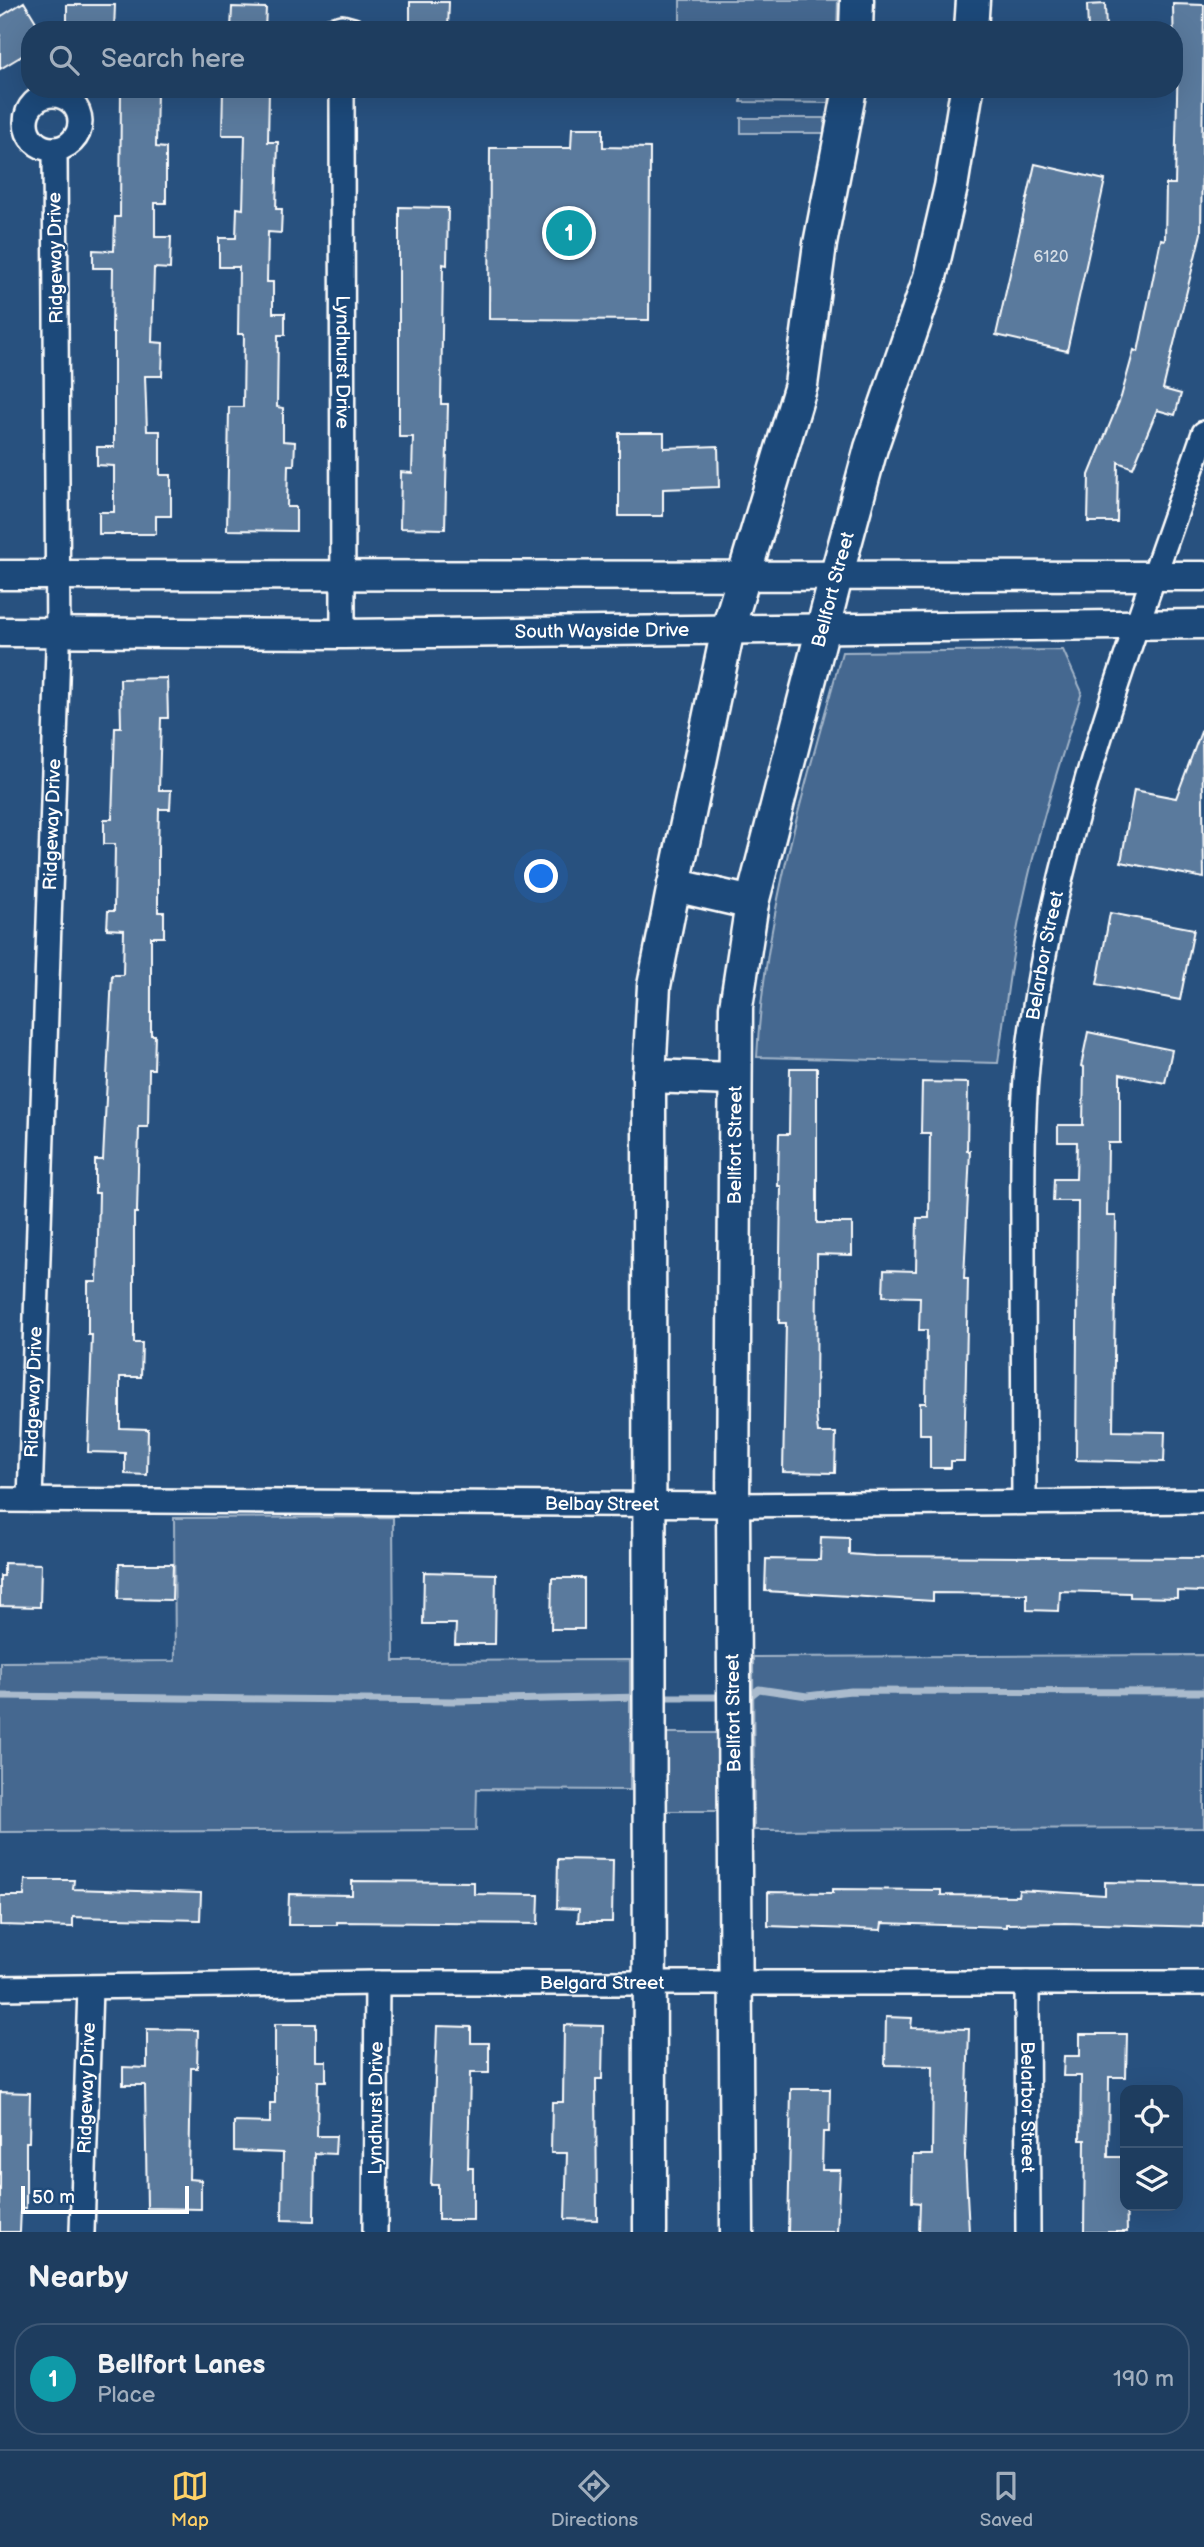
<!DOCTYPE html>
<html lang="en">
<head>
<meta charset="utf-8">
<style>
  :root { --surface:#1e3d5f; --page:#2b4868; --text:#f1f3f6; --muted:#a1aebd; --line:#3c5674; --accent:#ffd166 }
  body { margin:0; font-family:"Balsamiq Sans",sans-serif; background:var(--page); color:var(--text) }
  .controls { position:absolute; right:21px; bottom:21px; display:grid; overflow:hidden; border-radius:14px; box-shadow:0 7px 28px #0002 }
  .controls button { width:63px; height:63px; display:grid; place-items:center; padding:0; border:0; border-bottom:2px solid var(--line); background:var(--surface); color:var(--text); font:35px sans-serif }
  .scale { position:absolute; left:21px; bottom:18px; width:168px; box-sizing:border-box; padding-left:7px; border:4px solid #fff; border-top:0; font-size:19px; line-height:24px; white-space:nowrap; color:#fff; -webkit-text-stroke:5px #1f4a7a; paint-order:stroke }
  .you { position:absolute; left:542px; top:877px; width:24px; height:24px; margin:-18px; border:5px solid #fff; border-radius:50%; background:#1a73e8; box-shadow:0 0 0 10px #1a73e833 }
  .badge { display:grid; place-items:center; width:46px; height:46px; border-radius:50%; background:var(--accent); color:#fff; font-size:23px; font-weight:700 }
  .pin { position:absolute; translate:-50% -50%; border:4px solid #fff; box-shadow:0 2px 7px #0006 }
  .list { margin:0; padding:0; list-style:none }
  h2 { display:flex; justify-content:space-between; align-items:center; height:91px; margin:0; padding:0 28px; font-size:30px }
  h2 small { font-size:23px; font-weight:400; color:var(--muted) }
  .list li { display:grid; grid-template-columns:46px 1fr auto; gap:21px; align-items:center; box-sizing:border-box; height:112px; margin:0 14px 14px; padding:0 14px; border:2px solid var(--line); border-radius:28px }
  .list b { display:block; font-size:26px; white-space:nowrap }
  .list p { margin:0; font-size:23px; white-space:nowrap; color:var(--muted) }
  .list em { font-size:23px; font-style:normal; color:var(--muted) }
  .icon { flex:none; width:38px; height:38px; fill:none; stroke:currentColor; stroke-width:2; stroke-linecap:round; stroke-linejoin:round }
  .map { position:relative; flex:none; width:1204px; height:2232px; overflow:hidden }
  .search { position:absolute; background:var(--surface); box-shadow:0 7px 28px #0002; left:21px; right:21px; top:21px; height:77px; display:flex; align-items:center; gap:18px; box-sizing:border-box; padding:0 24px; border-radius:28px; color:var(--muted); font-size:26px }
  .sheet { height:217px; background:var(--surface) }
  nav { display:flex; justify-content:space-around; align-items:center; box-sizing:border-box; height:98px; border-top:2px solid var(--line); background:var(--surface); font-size:19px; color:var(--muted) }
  nav a { display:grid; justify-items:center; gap:4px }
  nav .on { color:var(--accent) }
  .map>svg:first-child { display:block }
  .green { fill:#446890; stroke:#a2b4c8; stroke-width:2 }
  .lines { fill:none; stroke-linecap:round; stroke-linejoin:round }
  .stream { stroke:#aabbcd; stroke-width:7 }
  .building { fill:#5a7a9d; stroke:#fff; stroke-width:2 }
  .minor-casing { stroke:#fff; stroke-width:28 }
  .tertiary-casing { stroke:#fff; stroke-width:33 }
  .secondary-casing { stroke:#fff; stroke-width:37 }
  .minor { stroke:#1f4a7a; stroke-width:23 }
  .tertiary { stroke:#1f4a7a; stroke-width:28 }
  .secondary { stroke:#1f4a7a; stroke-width:32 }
  .labels { text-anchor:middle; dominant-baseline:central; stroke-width:5; stroke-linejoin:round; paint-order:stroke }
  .number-label { font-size:16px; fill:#d6dee6 }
  .street-label { font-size:19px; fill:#fff; stroke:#1f4a7a }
</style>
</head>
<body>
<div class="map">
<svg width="1204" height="2232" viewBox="0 0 1204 2232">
  <rect width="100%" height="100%" fill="#28517f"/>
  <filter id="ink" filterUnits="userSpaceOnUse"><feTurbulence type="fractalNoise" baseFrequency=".0143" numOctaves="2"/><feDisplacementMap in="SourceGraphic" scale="14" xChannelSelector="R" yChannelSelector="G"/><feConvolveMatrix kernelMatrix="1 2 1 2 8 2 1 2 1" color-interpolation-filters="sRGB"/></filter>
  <g filter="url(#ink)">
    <path class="green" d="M 680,0 L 838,0 L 837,30 L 680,30 Z
      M 741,89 L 831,89 L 829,103 L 741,102 Z
      M 741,118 L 825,118 L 824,133 L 741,133 Z
      M 1063,650 L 1082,692 C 1062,755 1042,818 1027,883 C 1013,942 1006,1002 998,1063 L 757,1057 C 764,917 805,786 842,652 Z
      M 393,1517 L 394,1661 L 630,1660 L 630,1790 L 477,1789 L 476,1830 L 0,1832 L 0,1662 L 175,1661 L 174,1518 Z
      M 1204,1655 L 1204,1828 L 754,1830 L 753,1657 Z
      M 660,1733 L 722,1733 L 723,1811 L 661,1811 Z"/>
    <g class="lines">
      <path class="stream" d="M 0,1696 L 456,1701 L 643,1697
        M 659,1697 L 727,1697
        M 743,1697 L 749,1697 L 759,1689 L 807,1696 L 851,1691 L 1204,1692"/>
    </g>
    <path class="building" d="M 24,2 L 41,30 L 30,30 L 30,51 L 0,69 L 0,17 Z
      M 410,2 L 449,2 L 448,30 L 410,30 Z
      M 1105,4 L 1106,30 L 1088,30 L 1087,5 Z
      M 1173,4 L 1204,5 L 1201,233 L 1163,389 L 1181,394 L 1175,415 L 1157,410 L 1133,468 L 1118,462 L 1117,522 L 1088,522 L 1089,475 L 1121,397 L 1134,350 L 1138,352 L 1161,239 L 1165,240 L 1166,184 L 1175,184 L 1178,54 L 1174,54 Z
      M 67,5 L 115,5 L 114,30 L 67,30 Z
      M 232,7 L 266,8 L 265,30 L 231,30 Z
      M 121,89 L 157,89 L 156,147 L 166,148 L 166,203 L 155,203 L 155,237 L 171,237 L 170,269 L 154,268 L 152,342 L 163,343 L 162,376 L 145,376 L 147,431 L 160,431 L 160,475 L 171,475 L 171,516 L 156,516 L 156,534 L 99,534 L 99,512 L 114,512 L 114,466 L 97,465 L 97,447 L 114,447 L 114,333 L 112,333 L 113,268 L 93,268 L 93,250 L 114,251 L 115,217 L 120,217 Z
      M 223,89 L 269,89 L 268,142 L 278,142 L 276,209 L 282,209 L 281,233 L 268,232 L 267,282 L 273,282 L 273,313 L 285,313 L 285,335 L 278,335 L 277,407 L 283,408 L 283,441 L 295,442 L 294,465 L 288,465 L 287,507 L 296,507 L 296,531 L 227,530 L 229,407 L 243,407 L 244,334 L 238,334 L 239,267 L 219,267 L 219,238 L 236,238 L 237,208 L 243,209 L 245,135 L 222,135 Z
      M 572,128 L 603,128 L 603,147 L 650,148 L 649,320 L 489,319 L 490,148 L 571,148 Z
      M 1035,164 L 1105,180 L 1067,351 L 996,335 Z
      M 399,207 L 448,208 L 447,265 L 443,264 L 441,404 L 448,404 L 445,529 L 400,528 L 401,472 L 412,473 L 413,437 L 399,437 Z
      M 619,433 L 664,433 L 664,448 L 718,446 L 719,487 L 663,489 L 663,516 L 619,516 Z
      M 167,678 L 168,718 L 161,718 L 159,790 L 171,790 L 170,809 L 159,809 L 158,851 L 158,912 L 164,912 L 164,937 L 151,937 L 151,1035 L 155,1035 L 154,1069 L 149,1069 L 148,1127 L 139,1127 L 137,1213 L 134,1213 L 134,1343 L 142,1343 L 141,1377 L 120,1377 L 120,1428 L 148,1429 L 147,1475 L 125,1474 L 125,1453 L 88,1452 L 92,1335 L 88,1335 L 88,1282 L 97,1282 L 99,1193 L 95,1193 L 95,1160 L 103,1160 L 112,975 L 123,975 L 124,930 L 107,929 L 108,911 L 114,911 L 115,844 L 104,844 L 104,819 L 112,819 L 115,727 L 121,727 L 120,679 Z
      M 1202,729 L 1204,878 L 1121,862 L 1134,790 L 1176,798 Z
      M 1110,913 L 1194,929 L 1180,1000 L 1097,984 Z
      M 1088,1032 L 1172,1050 L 1165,1083 L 1120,1074 L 1120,1143 L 1108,1143 L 1107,1216 L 1116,1216 L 1113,1431 L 1165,1432 L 1164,1462 L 1076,1460 L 1078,1201 L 1053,1201 L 1054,1179 L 1076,1179 L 1077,1142 L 1058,1142 L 1058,1125 L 1083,1125 L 1084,1067 L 1081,1066 Z
      M 790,1068 L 817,1068 L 817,1223 L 852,1223 L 852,1255 L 817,1254 L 816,1414 L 818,1433 L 836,1433 L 835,1473 L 783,1472 L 786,1323 L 779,1323 L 781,1186 L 778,1186 L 779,1134 L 789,1134 Z
      M 922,1082 L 968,1083 L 967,1151 L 970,1151 L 964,1279 L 968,1279 L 964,1461 L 951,1461 L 951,1468 L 930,1468 L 930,1434 L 920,1434 L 920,1403 L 926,1403 L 927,1330 L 919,1330 L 920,1297 L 883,1296 L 884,1270 L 916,1271 L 917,1218 L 929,1218 L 930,1133 L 921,1133 Z
      M 821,1537 L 849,1538 L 849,1554 L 874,1556 L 1204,1558 L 1204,1592 L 1177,1591 L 1177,1598 L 1130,1597 L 1130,1593 L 1060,1591 L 1059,1611 L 1027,1610 L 1027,1594 L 933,1593 L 933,1601 L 765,1591 L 766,1559 L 820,1560 Z
      M 4,1563 L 41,1564 L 40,1607 L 0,1606 L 0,1576 L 4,1576 Z
      M 119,1564 L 173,1564 L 172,1600 L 118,1599 Z
      M 424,1572 L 496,1574 L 495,1644 L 455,1644 L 456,1624 L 423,1624 Z
      M 552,1578 L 584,1578 L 584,1629 L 551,1629 Z
      M 558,1859 L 613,1860 L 612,1922 L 578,1922 L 579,1909 L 557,1908 Z
      M 25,1880 L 74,1880 L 73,1889 L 201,1893 L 200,1920 L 73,1917 L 73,1927 L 0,1925 L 0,1896 L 24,1896 Z
      M 352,1881 L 474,1882 L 474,1894 L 539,1895 L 538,1924 L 337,1922 L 337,1925 L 288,1925 L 289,1894 L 352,1895 Z
      M 1105,1882 L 1204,1884 L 1204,1927 L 1065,1923 L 1006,1924 L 1006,1927 L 882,1923 L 881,1930 L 768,1926 L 768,1892 L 833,1893 L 833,1889 L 941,1890 L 941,1895 L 1018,1896 L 1019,1890 L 1105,1895 Z
      M 886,2017 L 912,2018 L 911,2028 L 969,2029 L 965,2156 L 969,2232 L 919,2232 L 920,2203 L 912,2202 L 913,2155 L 932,2155 L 933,2066 L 885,2065 Z
      M 275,2024 L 316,2024 L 316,2061 L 326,2061 L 326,2081 L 318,2081 L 317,2136 L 336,2136 L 335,2154 L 315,2153 L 314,2221 L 282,2220 L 283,2153 L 234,2151 L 234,2122 L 270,2123 L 270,2103 L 275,2103 Z
      M 564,2025 L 603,2026 L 602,2079 L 596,2079 L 597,2220 L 565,2219 L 567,2153 L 551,2153 L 552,2102 L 563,2102 Z
      M 437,2026 L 471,2027 L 471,2043 L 489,2043 L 489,2073 L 470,2073 L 468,2168 L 473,2168 L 473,2220 L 438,2220 L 438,2185 L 431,2185 Z
      M 147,2029 L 198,2030 L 197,2068 L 191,2068 L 189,2179 L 201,2180 L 201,2209 L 147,2208 L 145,2085 L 123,2085 L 123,2067 L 147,2068 Z
      M 1080,2034 L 1127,2034 L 1126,2077 L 1109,2077 L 1108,2157 L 1125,2157 L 1127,2232 L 1084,2232 L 1085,2140 L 1080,2140 L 1081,2076 L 1063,2076 L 1064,2056 L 1080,2056 Z
      M 791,2089 L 830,2089 L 829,2132 L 823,2132 L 822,2170 L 840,2170 L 837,2232 L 788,2232 Z
      M 0,2092 L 30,2093 L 29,2142 L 26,2142 L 26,2208 L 21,2208 L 20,2232 L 0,2232 Z"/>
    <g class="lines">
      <g class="minor-casing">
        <g id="minor">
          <path d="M 330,30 L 342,27 L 353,30"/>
          <path id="s1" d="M 342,89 L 343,634"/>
          <circle cx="53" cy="122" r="27"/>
          <path id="s2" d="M 0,1500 L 733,1505 L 1204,1501"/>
          <path id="s3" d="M 30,1500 L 58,649 L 55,150"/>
          <path id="s4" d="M 1024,1502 C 1024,1417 1023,1333 1023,1249 C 1023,1179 1021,1109 1030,1040 C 1059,824 1134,636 1204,433"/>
          <path id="s5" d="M 1027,1983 L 1028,2232"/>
          <path id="s6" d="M 0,1988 L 377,1983 L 1204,1983"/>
          <path id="s7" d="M 82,2232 L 90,1988"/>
          <path id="s8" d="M 375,2232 L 377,1983"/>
        </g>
      </g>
      <g class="tertiary-casing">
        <g id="tertiary">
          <path d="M 0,575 L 1204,576"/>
          <path id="s9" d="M 0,632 L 343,634 L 1204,624"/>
        </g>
      </g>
      <g class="secondary-casing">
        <g id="secondary">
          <path d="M 856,30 L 857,0"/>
          <path d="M 971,30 L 973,0"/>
          <path d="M 674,885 L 752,903"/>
          <path d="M 649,1076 L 733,1079"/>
          <path d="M 650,2232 L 649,1076 L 654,986 L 674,885 L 728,629 L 801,385 L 820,244 L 850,89"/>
          <path id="s10" d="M 737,2232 L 733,1505 L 736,1007 L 752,903 L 836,577 L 871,448 L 930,277 L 951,187 L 967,89"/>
        </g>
      </g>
      <use href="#minor" class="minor"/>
      <use href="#tertiary" class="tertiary"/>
      <use href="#secondary" class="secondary"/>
    </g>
  </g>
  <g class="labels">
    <g class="number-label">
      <text x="1051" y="257">6120</text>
    </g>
    <g class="street-label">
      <text transform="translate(56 258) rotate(-91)">Ridgeway Drive</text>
      <text stroke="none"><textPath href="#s1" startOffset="273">Lyndhurst Drive</textPath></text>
      <text stroke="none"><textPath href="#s10" startOffset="1654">Bellfort Street</textPath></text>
      <text stroke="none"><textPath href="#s9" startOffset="602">South Wayside Drive</textPath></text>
      <text stroke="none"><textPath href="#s3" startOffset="676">Ridgeway Drive</textPath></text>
      <text stroke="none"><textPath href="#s4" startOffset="548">Belarbor Street</textPath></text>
      <text stroke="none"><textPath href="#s10" startOffset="1087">Bellfort Street</textPath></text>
      <text stroke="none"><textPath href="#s3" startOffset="108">Ridgeway Drive</textPath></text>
      <text stroke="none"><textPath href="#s2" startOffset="602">Belbay Street</textPath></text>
      <text transform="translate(734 1713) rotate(-91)">Bellfort Street</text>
      <text stroke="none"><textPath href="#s6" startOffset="602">Belgard Street</textPath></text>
      <text stroke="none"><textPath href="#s7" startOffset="144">Ridgeway Drive</textPath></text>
      <text stroke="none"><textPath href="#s8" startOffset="124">Lyndhurst Drive</textPath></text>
      <text stroke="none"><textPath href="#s5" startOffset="124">Belarbor Street</textPath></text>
    </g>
  </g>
</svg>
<div class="controls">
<button><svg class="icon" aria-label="locate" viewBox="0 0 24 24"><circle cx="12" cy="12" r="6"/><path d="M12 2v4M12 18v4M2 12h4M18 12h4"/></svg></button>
<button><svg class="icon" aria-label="layers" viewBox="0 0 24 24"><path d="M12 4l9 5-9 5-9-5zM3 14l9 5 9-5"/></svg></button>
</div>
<div class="scale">50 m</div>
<div class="you"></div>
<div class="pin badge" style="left:569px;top:233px;background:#0f9aa8">1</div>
<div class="search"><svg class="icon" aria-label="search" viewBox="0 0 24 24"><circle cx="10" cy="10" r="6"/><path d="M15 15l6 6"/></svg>Search here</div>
</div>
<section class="sheet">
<h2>Nearby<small></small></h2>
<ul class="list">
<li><span class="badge" style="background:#0f9aa8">1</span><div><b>Bellfort Lanes</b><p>Place</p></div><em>190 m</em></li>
</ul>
</section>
<nav>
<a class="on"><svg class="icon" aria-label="map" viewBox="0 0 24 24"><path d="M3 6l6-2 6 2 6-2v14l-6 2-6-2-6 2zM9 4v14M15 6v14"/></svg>Map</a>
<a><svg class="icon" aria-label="directions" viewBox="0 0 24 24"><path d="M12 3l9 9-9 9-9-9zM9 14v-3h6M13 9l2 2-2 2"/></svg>Directions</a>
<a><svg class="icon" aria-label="saved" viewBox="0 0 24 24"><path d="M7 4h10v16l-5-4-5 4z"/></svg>Saved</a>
</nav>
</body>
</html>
